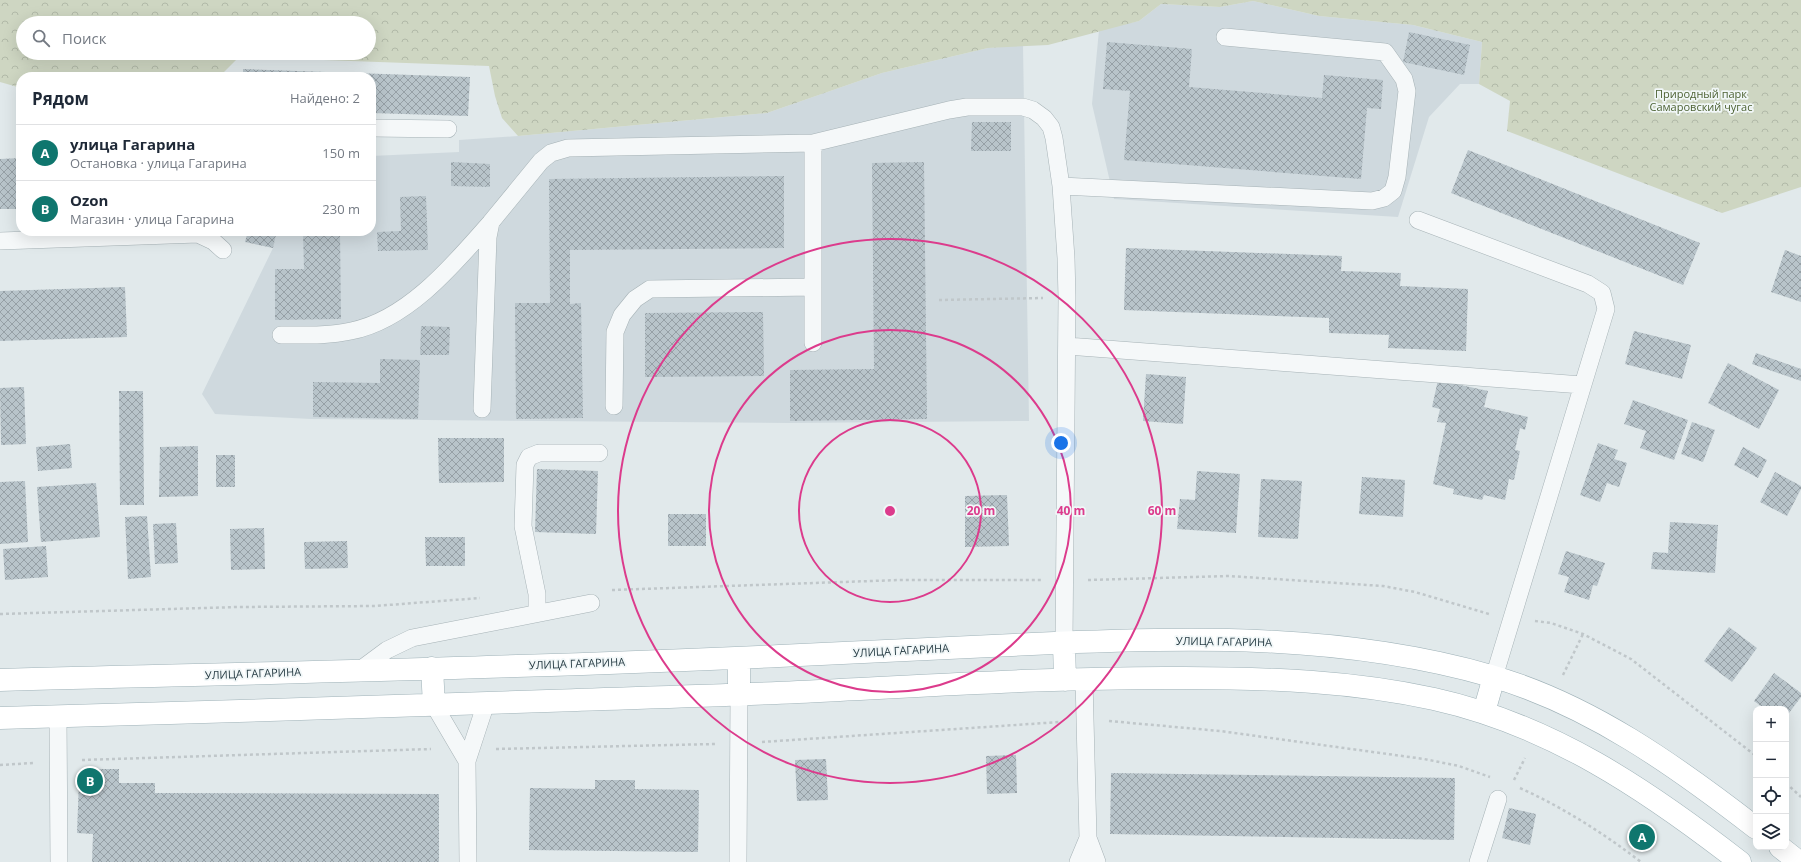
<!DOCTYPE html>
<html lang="ru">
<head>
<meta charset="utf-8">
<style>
  :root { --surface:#fff; --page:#f2f2f3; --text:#1f2937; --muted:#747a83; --line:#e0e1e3; --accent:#0f766e }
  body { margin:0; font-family:"Open Sans",sans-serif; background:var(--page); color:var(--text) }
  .controls { position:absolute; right:12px; bottom:12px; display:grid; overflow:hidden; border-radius:8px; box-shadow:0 4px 16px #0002 }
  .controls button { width:36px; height:36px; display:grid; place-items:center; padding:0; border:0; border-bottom:1px solid var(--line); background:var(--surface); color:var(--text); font:20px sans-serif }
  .you { position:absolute; left:1061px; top:443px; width:14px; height:14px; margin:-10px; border:3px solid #fff; border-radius:50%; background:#1a73e8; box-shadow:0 0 0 6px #1a73e833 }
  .badge { display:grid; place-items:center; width:26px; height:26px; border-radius:50%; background:var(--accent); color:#fff; font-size:13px; font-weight:700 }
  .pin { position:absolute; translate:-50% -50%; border:2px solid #fff; box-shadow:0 1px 4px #0006 }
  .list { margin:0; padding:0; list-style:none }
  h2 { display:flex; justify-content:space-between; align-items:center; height:52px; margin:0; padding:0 16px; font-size:17px }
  h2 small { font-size:13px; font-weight:400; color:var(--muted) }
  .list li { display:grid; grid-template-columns:26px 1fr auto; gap:12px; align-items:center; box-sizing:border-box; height:56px; padding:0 16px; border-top:1px solid var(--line) }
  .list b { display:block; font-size:15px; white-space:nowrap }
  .list p { margin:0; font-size:13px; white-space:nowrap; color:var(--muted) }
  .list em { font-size:13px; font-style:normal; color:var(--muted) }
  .icon { flex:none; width:22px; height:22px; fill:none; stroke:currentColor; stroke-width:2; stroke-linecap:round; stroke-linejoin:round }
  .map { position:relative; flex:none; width:1801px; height:862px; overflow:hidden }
  .search { position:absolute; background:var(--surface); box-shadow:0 4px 16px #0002; left:16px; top:16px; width:360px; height:44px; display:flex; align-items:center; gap:10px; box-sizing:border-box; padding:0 14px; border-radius:22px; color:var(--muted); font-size:15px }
  .panel { position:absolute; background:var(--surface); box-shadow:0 4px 16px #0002; left:16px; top:72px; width:360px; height:164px; border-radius:16px }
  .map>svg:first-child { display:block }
  .built { fill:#cfd9de }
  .forest { fill:url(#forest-crowns); fill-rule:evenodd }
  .building { fill:url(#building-cross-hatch) }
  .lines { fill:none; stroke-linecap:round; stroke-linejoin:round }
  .lane-casing { stroke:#a6b2b6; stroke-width:18 }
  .primary-casing { stroke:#9fb2b8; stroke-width:23 }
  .path { stroke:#c0c7ca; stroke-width:2.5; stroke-dasharray:3 3; stroke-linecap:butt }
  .lane { stroke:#f5f8f9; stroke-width:17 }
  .primary { stroke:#fff; stroke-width:22 }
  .ring { fill:none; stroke:#dc3b8c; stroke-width:2 }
  .labels { text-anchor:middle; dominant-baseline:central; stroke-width:3.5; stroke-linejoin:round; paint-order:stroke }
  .park-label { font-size:11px; fill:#4d6233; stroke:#f1f7f8 }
  .street-label { font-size:11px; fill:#283d45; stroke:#f1f7f8 }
  .centre { fill:#dc3b8c; stroke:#f1f7f8; stroke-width:2 }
  .ring-label { font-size:12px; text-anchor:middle; font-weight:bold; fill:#dc3b8c; stroke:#f1f7f8; stroke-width:3.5; stroke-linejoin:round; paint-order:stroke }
</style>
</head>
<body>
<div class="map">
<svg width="1801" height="862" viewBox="0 0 1801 862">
  <defs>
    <pattern id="forest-crowns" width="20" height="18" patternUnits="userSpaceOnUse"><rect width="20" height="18" fill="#ced6c2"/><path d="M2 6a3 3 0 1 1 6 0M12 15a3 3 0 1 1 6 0" fill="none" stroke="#b1b9a8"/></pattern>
    <pattern id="building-cross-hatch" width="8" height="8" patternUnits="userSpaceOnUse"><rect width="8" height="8" fill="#b8c4ca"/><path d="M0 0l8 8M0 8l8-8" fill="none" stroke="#96a0a6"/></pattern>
  </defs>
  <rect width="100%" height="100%" fill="#e1e9eb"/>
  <path class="built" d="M 1253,1 L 1319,16 L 1413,25 L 1482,42 L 1479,84 L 1460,84 L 1429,117 L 1398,217 L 1114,199 L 1092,104 L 1099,30 L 1139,21 L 1161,4 L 1220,7 Z
    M 1023,45 L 1029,421 L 789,423 L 311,419 L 215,414 L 202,394 L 273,248 L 277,231 L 371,231 L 371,156 L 459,152 L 459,140 L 518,136 L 767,113 L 882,73 L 988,48 Z"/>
  <path class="forest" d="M 0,0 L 1801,0 L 1801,187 L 1722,213 L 1507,131 L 1510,101 L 1479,84 L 1482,42 L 1413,25 L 1319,16 L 1253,1 L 1220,7 L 1161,4 L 1139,21 L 1048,45 L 988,48 L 882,73 L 767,113 L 518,136 L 502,118 L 495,96 L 489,66 L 239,57 L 219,77 L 21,77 L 21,88 L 0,82 ZM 23,23 L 369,23 L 369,53 L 23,53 Z"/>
  <path class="building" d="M 1409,32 L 1470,45 L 1464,75 L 1403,62 Z
    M 1107,42 L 1192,49 L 1189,87 L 1322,98 L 1324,75 L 1383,80 L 1381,109 L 1367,108 L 1361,179 L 1124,160 L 1130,91 L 1103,89 Z
    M 243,69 L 470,77 L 468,116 L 371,113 L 371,77 L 243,77 Z
    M 972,122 L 1011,122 L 1011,151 L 971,151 Z
    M 1468,150 L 1700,243 L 1683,285 L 1451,193 Z
    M 21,158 L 21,209 L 0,209 L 0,159 Z
    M 451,162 L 490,164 L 490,187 L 451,186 Z
    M 924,162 L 927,419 L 790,421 L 790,370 L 874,369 L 872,163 Z
    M 784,176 L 784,248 L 570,250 L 570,304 L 581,303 L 583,418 L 516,419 L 515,303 L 550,303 L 549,179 Z
    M 426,196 L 428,250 L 378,251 L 377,232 L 401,231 L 400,197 Z
    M 248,231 L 277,231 L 273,248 L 245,242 Z
    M 303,231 L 340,231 L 341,319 L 275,320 L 275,269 L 304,269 Z
    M 1126,248 L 1342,256 L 1341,271 L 1401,273 L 1400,286 L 1468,289 L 1466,351 L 1388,348 L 1389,335 L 1329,333 L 1329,318 L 1124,310 Z
    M 1785,250 L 1801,256 L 1801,302 L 1771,292 Z
    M 125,287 L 127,337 L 0,341 L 0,291 Z
    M 763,312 L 764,376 L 645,377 L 645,313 Z
    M 421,326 L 450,327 L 449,355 L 420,355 Z
    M 1634,331 L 1691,345 L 1682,379 L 1625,364 Z
    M 1756,353 L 1801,369 L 1801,381 L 1752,364 Z
    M 380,359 L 420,360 L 418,419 L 313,417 L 313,382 L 380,383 Z
    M 1728,363 L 1779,390 L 1759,429 L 1708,403 Z
    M 1146,374 L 1186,377 L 1183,424 L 1143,421 Z
    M 1438,380 L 1488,391 L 1484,407 L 1528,417 L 1525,430 L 1520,428 L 1515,450 L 1520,451 L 1514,480 L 1509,479 L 1505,500 L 1484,495 L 1482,500 L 1453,494 L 1454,489 L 1433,484 L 1446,423 L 1437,422 L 1440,409 L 1432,407 Z
    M 24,387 L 26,444 L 1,445 L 0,388 Z
    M 119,391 L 143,391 L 144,505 L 120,505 Z
    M 1633,400 L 1688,420 L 1674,460 L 1640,448 L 1646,431 L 1624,424 Z
    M 1692,422 L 1715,430 L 1703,462 L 1681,454 Z
    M 438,438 L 504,438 L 504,482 L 439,483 Z
    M 1598,443 L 1618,450 L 1614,459 L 1627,463 L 1619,487 L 1607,483 L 1600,502 L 1580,495 Z
    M 70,444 L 72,468 L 38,471 L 36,447 Z
    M 198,446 L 198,496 L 159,497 L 160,447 Z
    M 1743,447 L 1767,460 L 1758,478 L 1734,465 Z
    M 216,455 L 235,455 L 235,487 L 216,487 Z
    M 537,469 L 598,471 L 596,534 L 535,532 Z
    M 1197,471 L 1240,474 L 1236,533 L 1177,529 L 1180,499 L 1195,500 Z
    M 1775,472 L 1801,486 L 1801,489 L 1787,516 L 1760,502 Z
    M 1362,477 L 1405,480 L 1403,517 L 1359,514 Z
    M 1261,479 L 1302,481 L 1298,539 L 1258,537 Z
    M 25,481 L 28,542 L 0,544 L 0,482 Z
    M 96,483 L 100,537 L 41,542 L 37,487 Z
    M 1007,495 L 1009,546 L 965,547 L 965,496 Z
    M 668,514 L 706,514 L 706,546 L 668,546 Z
    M 147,516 L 151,577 L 128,579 L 125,517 Z
    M 1670,522 L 1718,525 L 1715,573 L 1651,569 L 1653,552 L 1668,553 Z
    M 176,523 L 178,563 L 155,564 L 153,524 Z
    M 264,528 L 265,569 L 231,570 L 230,529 Z
    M 425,537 L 465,537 L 465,566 L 426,566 Z
    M 347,541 L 348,568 L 305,569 L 304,542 Z
    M 46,546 L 48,577 L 5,580 L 3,549 Z
    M 1566,551 L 1605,563 L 1597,586 L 1593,585 L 1589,600 L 1564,592 L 1569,577 L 1558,574 Z
    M 1729,627 L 1757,648 L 1732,682 L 1704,661 Z
    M 1774,673 L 1801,693 L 1801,697 L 1786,717 L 1786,709 L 1765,709 L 1754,701 Z
    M 1016,755 L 1017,793 L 987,794 L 986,756 Z
    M 826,759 L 828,800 L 797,801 L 795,760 Z
    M 89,769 L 119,769 L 119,783 L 155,783 L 155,793 L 439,794 L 439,862 L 92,862 L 93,834 L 77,833 L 79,780 Z
    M 1111,773 L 1455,778 L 1454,840 L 1110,834 Z
    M 595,780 L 635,780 L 635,789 L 699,790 L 698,852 L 529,850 L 530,788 L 595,789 Z
    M 1509,808 L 1536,814 L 1530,845 L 1502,838 Z"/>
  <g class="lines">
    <g class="lane-casing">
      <path id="lane" d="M 371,128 L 448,129
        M 1061,186 L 1372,201 L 1384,198 L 1393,191 L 1397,177 L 1407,91 L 1404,79 L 1385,52 L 1225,37
        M 1418,220 L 1588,284 L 1602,293 L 1606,309 L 1494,677
        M 0,241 L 198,234 L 213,241 L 223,250
        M 281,335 C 305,335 328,336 351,331 C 408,320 455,263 491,222
        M 813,343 L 813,143
        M 1067,346 L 1582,385
        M 614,406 L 615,332 L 622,315 L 635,299 L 650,289 L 813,287
        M 482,409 L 488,237 L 491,222 L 541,161 L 551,153 L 568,148 L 813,143 L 949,110 L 967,107 L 1023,107 L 1033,110 L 1044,118 L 1051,127 L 1054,138 L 1061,186 L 1066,258 L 1067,298 L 1064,643
        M 537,613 L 537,594 L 523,526 L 525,465 L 529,457 L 539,453 L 599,453
        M 360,670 L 387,650 L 412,638 L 591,603
        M 434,705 L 467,761
        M 58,716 L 59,862
        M 1088,838 L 1097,862
        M 468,862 L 467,761 L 486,703
        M 738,862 L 739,695
        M 1078,862 L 1088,838 L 1084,679
        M 1478,862 L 1498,799"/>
    </g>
    <g class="primary-casing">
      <path id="primary" d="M 1064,643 L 1065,680
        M 739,658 L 739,695
        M 432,668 L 434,705
        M 0,680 C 260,673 519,668 779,656 C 863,652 947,648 1032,644 C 1185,637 1341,633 1491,676 C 1589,704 1676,766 1756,828
        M 1484,712 L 1494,677
        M 0,718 C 182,713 365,707 547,701 C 631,698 715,696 798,692 C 927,686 1055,677 1184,678 C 1268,678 1352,681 1434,699 C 1551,725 1646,789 1740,862
        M 1780,847 L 1799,862"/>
    </g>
    <path class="path" d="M 939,300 L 1043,298
      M 1088,580 L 1229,576 L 1383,586 L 1415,592 L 1489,614
      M 612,590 L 900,580 L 1041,580
      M 0,614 L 238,607 L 375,606 L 480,598
      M 1535,621 L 1551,623 L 1583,634 L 1631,659 L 1756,756
      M 1563,675 L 1583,634
      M 1109,721 L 1220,731 L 1424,759 L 1459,766 L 1490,777
      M 762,742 L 1060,722
      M 496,749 L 715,744
      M 82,760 L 431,749
      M 0,765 L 33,763
      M 1514,780 L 1525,758
      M 1786,783 L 1801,797
      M 1520,788 C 1564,808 1603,833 1641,862"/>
    <use href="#lane" class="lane"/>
    <use href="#primary" class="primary"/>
  </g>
  <g class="ring">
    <circle cx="890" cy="511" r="91"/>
    <circle cx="890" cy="511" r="181"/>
    <circle cx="890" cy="511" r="272"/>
  </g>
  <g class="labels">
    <g class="park-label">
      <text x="1701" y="93">Природный парк<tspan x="1701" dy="13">Самаровский чугас</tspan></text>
    </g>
    <g class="street-label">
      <text transform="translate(1224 641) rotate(1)">УЛИЦА ГАГАРИНА</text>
      <text transform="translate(901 650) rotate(-3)">УЛИЦА ГАГАРИНА</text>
      <text transform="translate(577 663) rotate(-2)">УЛИЦА ГАГАРИНА</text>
      <text transform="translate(253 673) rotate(-2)">УЛИЦА ГАГАРИНА</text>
    </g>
  </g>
  <circle cx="890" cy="511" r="6" class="centre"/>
  <g class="ring-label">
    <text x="981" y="515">20 m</text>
    <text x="1071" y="515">40 m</text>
    <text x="1162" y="515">60 m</text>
  </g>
</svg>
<div class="controls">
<button>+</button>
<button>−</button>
<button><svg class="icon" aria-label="locate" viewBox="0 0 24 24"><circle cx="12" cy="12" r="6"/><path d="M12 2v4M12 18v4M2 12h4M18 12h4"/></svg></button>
<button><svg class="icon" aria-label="layers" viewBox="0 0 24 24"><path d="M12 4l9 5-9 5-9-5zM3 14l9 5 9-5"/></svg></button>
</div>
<div class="you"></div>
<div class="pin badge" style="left:1642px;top:837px">A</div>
<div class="pin badge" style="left:90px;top:781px">B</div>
<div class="search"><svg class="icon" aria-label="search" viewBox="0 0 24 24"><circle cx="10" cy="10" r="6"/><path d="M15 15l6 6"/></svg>Поиск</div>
<section class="panel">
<h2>Рядом<small>Найдено: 2</small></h2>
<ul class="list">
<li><span class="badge">A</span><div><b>улица Гагарина</b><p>Остановка · улица Гагарина</p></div><em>150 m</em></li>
<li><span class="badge">B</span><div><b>Ozon</b><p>Магазин · улица Гагарина</p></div><em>230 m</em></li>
</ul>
</section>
</div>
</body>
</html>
